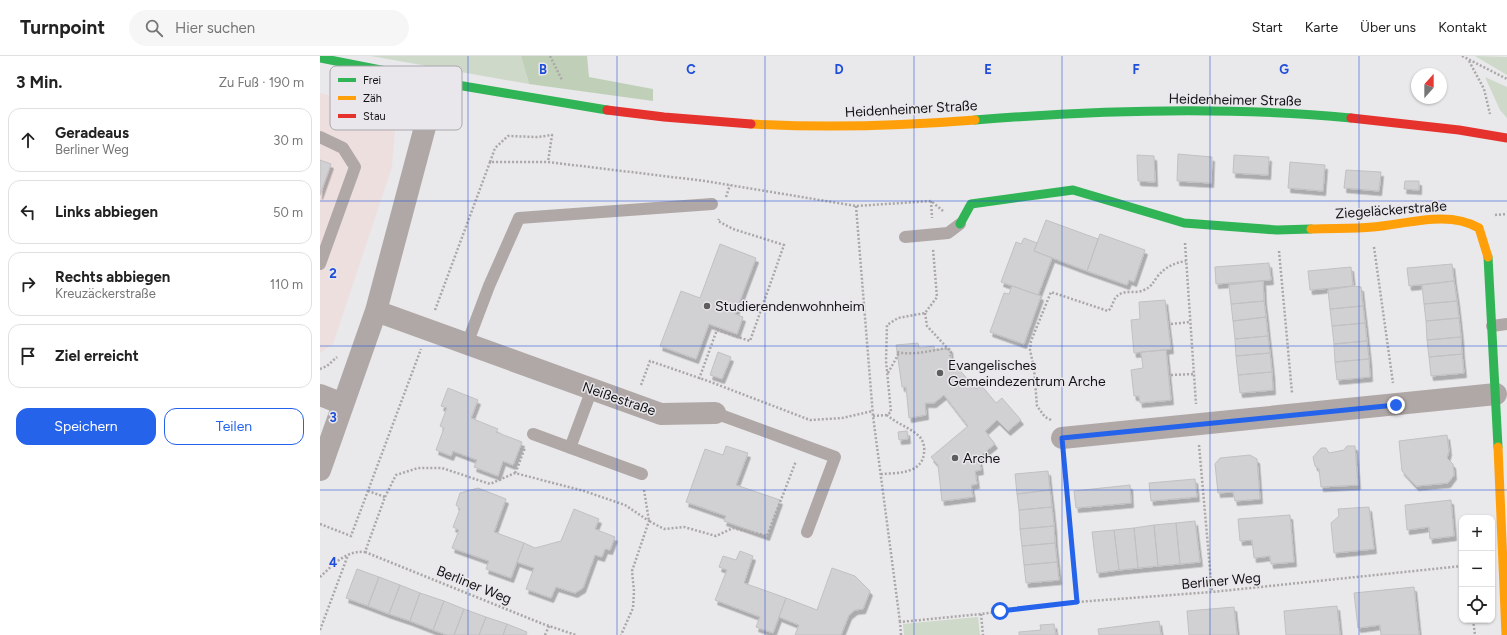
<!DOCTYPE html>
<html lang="de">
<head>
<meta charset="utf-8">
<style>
  :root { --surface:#fff; --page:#f6f6f6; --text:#222; --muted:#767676; --line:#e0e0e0; --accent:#2563eb }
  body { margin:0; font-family:Figtree,sans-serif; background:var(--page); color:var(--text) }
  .controls { position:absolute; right:12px; bottom:12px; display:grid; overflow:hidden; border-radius:8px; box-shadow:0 1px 3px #0004 }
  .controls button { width:36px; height:36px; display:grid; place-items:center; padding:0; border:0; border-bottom:1px solid var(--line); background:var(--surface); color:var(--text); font:20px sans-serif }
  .compass { position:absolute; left:1091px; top:12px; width:36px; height:36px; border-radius:50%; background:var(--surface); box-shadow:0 1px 3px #0004; rotate:21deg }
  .stop { position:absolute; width:12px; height:12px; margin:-9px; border:3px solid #2563eb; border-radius:50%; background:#fff }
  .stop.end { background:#2563eb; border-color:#fff; box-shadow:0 1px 4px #0008 }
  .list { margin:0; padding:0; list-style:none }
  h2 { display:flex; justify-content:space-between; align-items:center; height:52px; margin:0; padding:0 16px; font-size:17px }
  h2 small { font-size:13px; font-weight:400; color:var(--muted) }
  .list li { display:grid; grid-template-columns:26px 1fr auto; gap:12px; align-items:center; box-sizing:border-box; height:64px; margin:0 8px 8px; padding:0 8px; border:1px solid var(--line); border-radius:12px }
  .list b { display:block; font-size:15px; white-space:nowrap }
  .list p { margin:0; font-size:13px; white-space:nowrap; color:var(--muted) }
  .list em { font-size:13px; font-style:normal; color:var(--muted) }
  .actions { display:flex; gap:8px; padding:12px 16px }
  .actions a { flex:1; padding:9px 0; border:1px solid var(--accent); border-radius:12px; text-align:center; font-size:14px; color:var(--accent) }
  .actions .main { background:var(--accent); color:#fff }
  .icon { flex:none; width:22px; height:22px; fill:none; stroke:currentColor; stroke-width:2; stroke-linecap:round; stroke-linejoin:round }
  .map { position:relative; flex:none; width:1187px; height:579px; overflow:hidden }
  header { display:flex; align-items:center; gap:24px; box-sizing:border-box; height:56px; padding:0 20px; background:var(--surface); border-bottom:1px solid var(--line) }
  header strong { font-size:19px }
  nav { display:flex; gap:22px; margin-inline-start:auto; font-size:14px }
  .search { width:280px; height:36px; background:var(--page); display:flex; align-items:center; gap:10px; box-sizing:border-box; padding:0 14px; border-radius:22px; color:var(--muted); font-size:15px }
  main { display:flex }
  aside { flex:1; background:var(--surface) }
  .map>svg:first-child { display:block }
  .industrial { fill:#eedfdf }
  .green { fill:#ced9c9 }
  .forest { fill:#c0d0b8 }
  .building { fill:#d1d0d2; stroke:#c1c0c2; filter:url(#shadow) }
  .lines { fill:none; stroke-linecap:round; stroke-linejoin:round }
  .path { stroke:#aba7a6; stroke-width:2.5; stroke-dasharray:2 2; stroke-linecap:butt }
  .lane { stroke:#b0a8a7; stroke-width:12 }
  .street { stroke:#b0a8a7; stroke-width:22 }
  .fast { stroke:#30b455; stroke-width:9 }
  .slow { stroke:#ff9f0a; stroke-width:9 }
  .jam { stroke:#e5322d; stroke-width:9 }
  .route { stroke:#2563eb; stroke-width:5 }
  .grid { fill:none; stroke:#1d4ed8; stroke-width:1; stroke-opacity:0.55 }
  .poi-dot { fill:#5e5e5f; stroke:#e9e7ec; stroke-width:1.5 }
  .labels { text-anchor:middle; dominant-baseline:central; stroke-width:3; stroke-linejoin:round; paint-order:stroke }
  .street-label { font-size:14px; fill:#131314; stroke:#e9e7ec }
  .poi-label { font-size:14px; fill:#131314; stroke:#e9e7ec; text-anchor:start }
  .key { fill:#e9e7ec; stroke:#a9a7ab; stroke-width:1 }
  .key-label { font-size:11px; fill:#131314 }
  .grid-label { font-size:13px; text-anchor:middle; font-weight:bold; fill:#1d4ed8; stroke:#e9e7ec; stroke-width:3; stroke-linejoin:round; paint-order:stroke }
</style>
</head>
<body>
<header>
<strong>Turnpoint</strong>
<div class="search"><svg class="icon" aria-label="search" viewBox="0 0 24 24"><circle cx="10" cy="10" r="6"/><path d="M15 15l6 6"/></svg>Hier suchen</div>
<nav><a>Start</a><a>Karte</a><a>Über uns</a><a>Kontakt</a></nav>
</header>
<main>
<aside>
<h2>3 Min.<small>Zu Fuß · 190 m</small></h2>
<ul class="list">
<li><svg class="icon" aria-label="ahead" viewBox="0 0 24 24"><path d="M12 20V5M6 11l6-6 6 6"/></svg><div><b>Geradeaus</b><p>Berliner Weg</p></div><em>30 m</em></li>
<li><svg class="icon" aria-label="left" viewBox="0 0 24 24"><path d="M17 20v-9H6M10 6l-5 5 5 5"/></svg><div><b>Links abbiegen</b></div><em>50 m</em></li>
<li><svg class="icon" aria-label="right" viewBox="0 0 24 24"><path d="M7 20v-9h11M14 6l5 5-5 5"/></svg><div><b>Rechts abbiegen</b><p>Kreuzäckerstraße</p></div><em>110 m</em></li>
<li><svg class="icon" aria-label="arrive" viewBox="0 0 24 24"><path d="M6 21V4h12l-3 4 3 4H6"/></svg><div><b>Ziel erreicht</b></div></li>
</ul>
<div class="actions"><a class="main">Speichern</a><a>Teilen</a></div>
</aside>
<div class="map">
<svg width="1187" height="579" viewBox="0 0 1187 579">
  <defs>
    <filter id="shadow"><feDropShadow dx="2.5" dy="4.5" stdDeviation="0" flood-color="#0004"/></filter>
  </defs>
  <rect width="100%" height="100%" fill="#e9e8eb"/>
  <path class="industrial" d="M 0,37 L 45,49 L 75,74 L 72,111 L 13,288 L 0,297 Z"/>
  <path class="green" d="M 51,0 L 201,0 L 209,28 Z
    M 1155,0 L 1187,1 L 1187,19 Z
    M 1165,21 L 1187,31 L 1187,62 L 1180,54 Z
    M 658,561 L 660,579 L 584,579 L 583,568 Z"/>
  <path class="forest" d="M 201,0 L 267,0 L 269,21 L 333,33 L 333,45 L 209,28 Z"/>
  <path class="building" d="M 858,98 L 892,101 L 891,127 L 857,125 Z
    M 817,99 L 834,100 L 835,126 L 818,125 Z
    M 914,99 L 949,101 L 948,119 L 913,117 Z
    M 0,104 L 11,108 L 0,139 Z
    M 970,106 L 1005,109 L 1003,135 L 968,132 Z
    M 1026,114 L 1061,116 L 1059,135 L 1024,132 Z
    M 1085,125 L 1099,125 L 1099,134 L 1084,133 Z
    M 726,164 L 778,183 L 767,215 L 714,195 Z
    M 780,178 L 825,194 L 814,226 L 809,224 L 807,229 L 767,215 Z
    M 704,182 L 717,187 L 714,195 L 732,202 L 718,239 L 681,226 L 696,186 L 701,188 Z
    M 400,188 L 436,202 L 415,258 L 423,261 L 417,278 L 389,268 L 376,303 L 340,290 L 361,235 L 380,242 Z
    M 949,207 L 951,224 L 896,228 L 895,211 Z
    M 1132,208 L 1134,225 L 1089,230 L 1087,212 Z
    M 1031,211 L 1033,230 L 990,234 L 988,215 Z
    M 943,225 L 944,245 L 911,248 L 909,229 Z
    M 1134,225 L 1137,245 L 1104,248 L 1102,229 Z
    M 692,230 L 721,240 L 704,288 L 670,276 L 684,237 L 689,238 Z
    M 1033,230 L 1041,231 L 1043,250 L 1010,253 L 1008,234 Z
    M 845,244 L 851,293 L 814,297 L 811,264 L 820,263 L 819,246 Z
    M 944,245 L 946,261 L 913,265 L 911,248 Z
    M 1137,245 L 1139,262 L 1106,265 L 1104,248 Z
    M 1043,250 L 1045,267 L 1012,270 L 1010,253 Z
    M 946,261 L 948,280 L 915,283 L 913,265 Z
    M 1139,262 L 1141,281 L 1107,284 L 1106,265 Z
    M 1045,267 L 1047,285 L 1014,288 L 1012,270 Z
    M 948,280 L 950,297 L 916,300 L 915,283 Z
    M 1141,281 L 1142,298 L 1109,301 L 1107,284 Z
    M 1047,285 L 1049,303 L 1015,306 L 1014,288 Z
    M 598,287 L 599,292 L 614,290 L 615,294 L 630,292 L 631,304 L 656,333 L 661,329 L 676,347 L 682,342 L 701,364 L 688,375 L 677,364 L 665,375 L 675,388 L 659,401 L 661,414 L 655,415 L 657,428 L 651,429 L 653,441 L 622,445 L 618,409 L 611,401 L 648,370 L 624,339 L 614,347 L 605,347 L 606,359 L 589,362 L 586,331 L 582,331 L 576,289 Z
    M 846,294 L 851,344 L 820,347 L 819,340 L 814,340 L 811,314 L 823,312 L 821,296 Z
    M 398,296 L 411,301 L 402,323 L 390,319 Z
    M 950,297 L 952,316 L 918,319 L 916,300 Z
    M 1142,298 L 1144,317 L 1111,320 L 1109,301 Z
    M 1049,303 L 1050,321 L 1017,324 L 1015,306 Z
    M 952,316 L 953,334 L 920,337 L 918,319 Z
    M 128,332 L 158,344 L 151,362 L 178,373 L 176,376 L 202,386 L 193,409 L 183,405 L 178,420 L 154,411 L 157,404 L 133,395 L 131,400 L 116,394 L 124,372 L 120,370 L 127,352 L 121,350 Z
    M 587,375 L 588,383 L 579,384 L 578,376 Z
    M 1127,379 L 1129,395 L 1127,402 L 1133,408 L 1134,419 L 1128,427 L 1096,430 L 1082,415 L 1079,385 Z
    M 406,390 L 428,397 L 416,429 L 460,444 L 447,480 L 404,465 L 406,460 L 366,446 L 385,393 L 403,399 Z
    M 1027,390 L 1035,390 L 1038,429 L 1001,431 L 999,413 L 995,410 L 993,401 L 1001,392 L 1006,392 L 1009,397 L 1024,394 Z
    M 930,399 L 937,403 L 940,443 L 915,445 L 913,436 L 898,437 L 895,408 L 900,402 Z
    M 728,415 L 730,434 L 697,438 L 695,418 Z
    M 875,423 L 877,441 L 831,445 L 829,427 Z
    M 810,429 L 811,447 L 756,452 L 754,435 Z
    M 158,432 L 186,443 L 174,476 L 204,487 L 191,522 L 166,513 L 169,505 L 132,492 L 139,474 L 133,471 L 140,453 L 136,449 L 140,437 Z
    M 730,434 L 732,451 L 699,454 L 697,438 Z
    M 1131,444 L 1134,480 L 1110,483 L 1109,471 L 1087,474 L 1085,449 Z
    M 732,451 L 734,470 L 700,473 L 699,454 Z
    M 1049,451 L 1054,493 L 1014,497 L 1011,467 L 1019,460 L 1018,453 Z
    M 254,453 L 279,463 L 275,473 L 295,481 L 290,494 L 285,493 L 282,501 L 275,499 L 263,532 L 255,537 L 236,531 L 231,542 L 206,533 L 214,512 L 197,506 L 204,487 L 215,492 L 241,485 Z
    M 970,459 L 974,506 L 951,508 L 950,500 L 934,502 L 932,484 L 920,485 L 918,463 Z
    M 875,465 L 880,506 L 860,508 L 856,467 Z
    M 856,467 L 860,508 L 838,510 L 834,469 Z
    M 834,469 L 838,510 L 818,512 L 814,472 Z
    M 734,470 L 735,487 L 702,490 L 700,473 Z
    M 814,472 L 818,512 L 799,514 L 794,474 Z
    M 794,474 L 799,514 L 777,517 L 772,476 Z
    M 735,487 L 737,506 L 704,509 L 702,490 Z
    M 420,495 L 433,500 L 424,527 L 466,542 L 453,577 L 436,571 L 440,561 L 395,544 L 407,514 L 399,511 L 403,500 L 416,504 Z
    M 737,506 L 739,524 L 706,527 L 704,509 Z
    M 512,512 L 535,520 L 550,535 L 543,553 L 535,554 L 529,559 L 521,579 L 475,579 L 479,569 L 459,561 L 466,542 L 497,554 Z
    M 37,513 L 59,521 L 48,550 L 26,542 Z
    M 59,521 L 80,529 L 69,558 L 48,550 Z
    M 80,529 L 100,537 L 90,565 L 69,558 Z
    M 1094,531 L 1099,579 L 1061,579 L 1060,569 L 1038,572 L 1034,537 Z
    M 100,537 L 124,545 L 113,574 L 90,565 Z
    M 124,545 L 144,553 L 134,579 L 127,579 L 113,574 Z
    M 1017,550 L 1020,579 L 966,579 L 964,555 Z
    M 914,551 L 917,579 L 869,579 L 867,555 Z
    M 144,553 L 166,561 L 159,579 L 134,579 Z
    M 166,561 L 187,568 L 183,579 L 159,579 Z
    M 839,565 L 841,579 L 779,579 L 778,573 Z
    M 187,568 L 207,576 L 206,579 L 183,579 Z
    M 734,568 L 736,579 L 699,579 L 699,576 L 721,574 L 720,569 Z"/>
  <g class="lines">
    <path class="path" d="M 230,0 L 242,24
      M 1142,0 L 1187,23
      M 1149,5 L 1164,33 L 1170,58
      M 170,106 L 175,92 L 188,80 L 217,81 L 232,79 L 228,106
      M 406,141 L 410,129
      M 611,145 L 612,162
      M 536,150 L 553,360 L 580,566
      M 1175,159 L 1187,158
      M 865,187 L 876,348
      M 1054,191 L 1073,327
      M 959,195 L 972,337
      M 115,254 L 170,106 L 228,106 L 385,125 L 536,150 L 611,145 L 623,155
      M 605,257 L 607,270 L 631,296 L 630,300
      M 851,268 L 870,266
      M 397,274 L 430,285 L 464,189 L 413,173 L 398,165 L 399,163
      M 0,313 L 7,310 L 17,301
      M 568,317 L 578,299 L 577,296 C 595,300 611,294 628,292
      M 851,319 L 874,318
      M 379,323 L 398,271
      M 321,329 L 330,305 L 388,325 L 490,364 L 522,362 L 553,355
      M 553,360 L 567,359 L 571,356 L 566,305 L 567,269 L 578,262 L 605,257 L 617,241 L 613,193
      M 731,364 L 725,361 L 717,350 L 714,312 L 710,294 L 711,285 L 731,236 L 788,255 C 794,250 792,242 800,238 C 806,234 816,238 824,234 C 831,231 833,227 837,221 C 845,211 854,207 866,205
      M 879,389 L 892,536
      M 744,403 L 757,546
      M 195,417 C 199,409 201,401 205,392
      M 561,418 C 577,417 602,418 604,397 C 605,391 603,384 599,380 C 589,371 577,368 567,359
      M 324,434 L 329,465 L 344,473 L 364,471 L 396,480 L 413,472 L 447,480 L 476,405
      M 65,441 L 76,419 L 98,412 L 122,412 L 170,428 L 195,417 L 264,435 L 305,449 L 329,465 L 312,515 L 314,535 L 313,552 L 301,579
      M 0,468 L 31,480 L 101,293
      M 45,496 L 223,568 L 256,579
      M 0,521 C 13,509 26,494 45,496 L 65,441 L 48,435
      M 661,558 L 663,579
      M 1153,564 L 1155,579
      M 0,574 L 28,499
      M 225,579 L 229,570
      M 581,579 L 580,566 L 661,558 L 757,546 L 892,536 L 1142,510"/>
    <path class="lane" d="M 0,81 L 23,92 L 35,111 L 0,208
      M 585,181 L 628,177 L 640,168
      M 1172,270 L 1187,268
      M 147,288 L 169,230 L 199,162 L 392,148
      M 395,357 L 515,401 L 487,476
      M 213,378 L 322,418
      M 250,392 L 272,333"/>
    <path class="street" d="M 56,255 L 341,358 L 395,357
      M 0,339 L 23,348
      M 742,382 L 1176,338
      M 0,414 L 56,255 L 117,26"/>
    <path class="fast" d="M 0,2 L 137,29 L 287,54
      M 655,64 C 779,54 906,50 1031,62
      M 640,168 L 651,148 L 753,134 L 864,167 L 957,174 L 991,173
      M 1168,201 L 1178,391"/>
    <path class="slow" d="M 431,68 C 506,72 580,70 655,64
      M 991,173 C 1012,172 1033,173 1053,171 C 1088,168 1128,154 1159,172 L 1168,201
      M 1178,391 L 1186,579"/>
    <path class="jam" d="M 287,54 L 344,61 L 431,68
      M 1031,62 L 1139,74 L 1187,82"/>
  </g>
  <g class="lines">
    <path class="route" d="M 680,555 L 757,546 L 742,382 L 1076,349"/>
  </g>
  <path class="grid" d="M 148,0 L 148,579M 297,0 L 297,579M 445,0 L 445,579M 594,0 L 594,579M 742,0 L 742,579M 890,0 L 890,579M 1039,0 L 1039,579M 0,145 L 1187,145M 0,290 L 1187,290M 0,434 L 1187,434"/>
  <g class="poi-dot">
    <circle cx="387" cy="250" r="4"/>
    <circle cx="620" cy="317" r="4"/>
    <circle cx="635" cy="402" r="4"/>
  </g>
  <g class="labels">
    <g class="street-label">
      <text transform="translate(915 44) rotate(1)">Heidenheimer Straße</text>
      <text transform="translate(591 53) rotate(-3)">Heidenheimer Straße</text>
      <text transform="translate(1071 154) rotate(-4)">Ziegeläckerstraße</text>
      <text transform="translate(299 343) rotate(19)">Neißestraße</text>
      <text transform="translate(901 525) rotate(-5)">Berliner Weg</text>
      <text transform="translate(154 529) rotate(22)">Berliner Weg</text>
    </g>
    <g class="poi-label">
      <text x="395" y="250">Studierendenwohnheim</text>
      <text x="628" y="309">Evangelisches<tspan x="628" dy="16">Gemeindezentrum Arche</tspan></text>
      <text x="643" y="402">Arche</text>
    </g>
  </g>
  <rect x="10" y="10" width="132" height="64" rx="6" class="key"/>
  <rect x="18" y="22" width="18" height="4" fill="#30b455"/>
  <rect x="18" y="40" width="18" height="4" fill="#ff9f0a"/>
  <rect x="18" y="58" width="18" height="4" fill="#e5322d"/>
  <g class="key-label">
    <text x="43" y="28">Frei</text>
    <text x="43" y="46">Zäh</text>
    <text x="43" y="64">Stau</text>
  </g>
  <g class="grid-label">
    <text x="223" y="18">B</text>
    <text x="371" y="18">C</text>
    <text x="519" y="18">D</text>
    <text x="668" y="18">E</text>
    <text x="816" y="18">F</text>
    <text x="964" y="18">G</text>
    <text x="13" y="222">2</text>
    <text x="13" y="366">3</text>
    <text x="13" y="511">4</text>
  </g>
</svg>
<div class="controls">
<button>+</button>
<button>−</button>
<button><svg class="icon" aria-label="locate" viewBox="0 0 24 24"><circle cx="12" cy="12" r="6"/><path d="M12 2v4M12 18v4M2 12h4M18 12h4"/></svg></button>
</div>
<svg class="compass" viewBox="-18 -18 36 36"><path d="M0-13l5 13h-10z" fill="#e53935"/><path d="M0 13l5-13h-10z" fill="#767676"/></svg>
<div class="stop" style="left:680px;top:555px"></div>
<div class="stop end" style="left:1076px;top:349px"></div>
</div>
</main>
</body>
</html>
